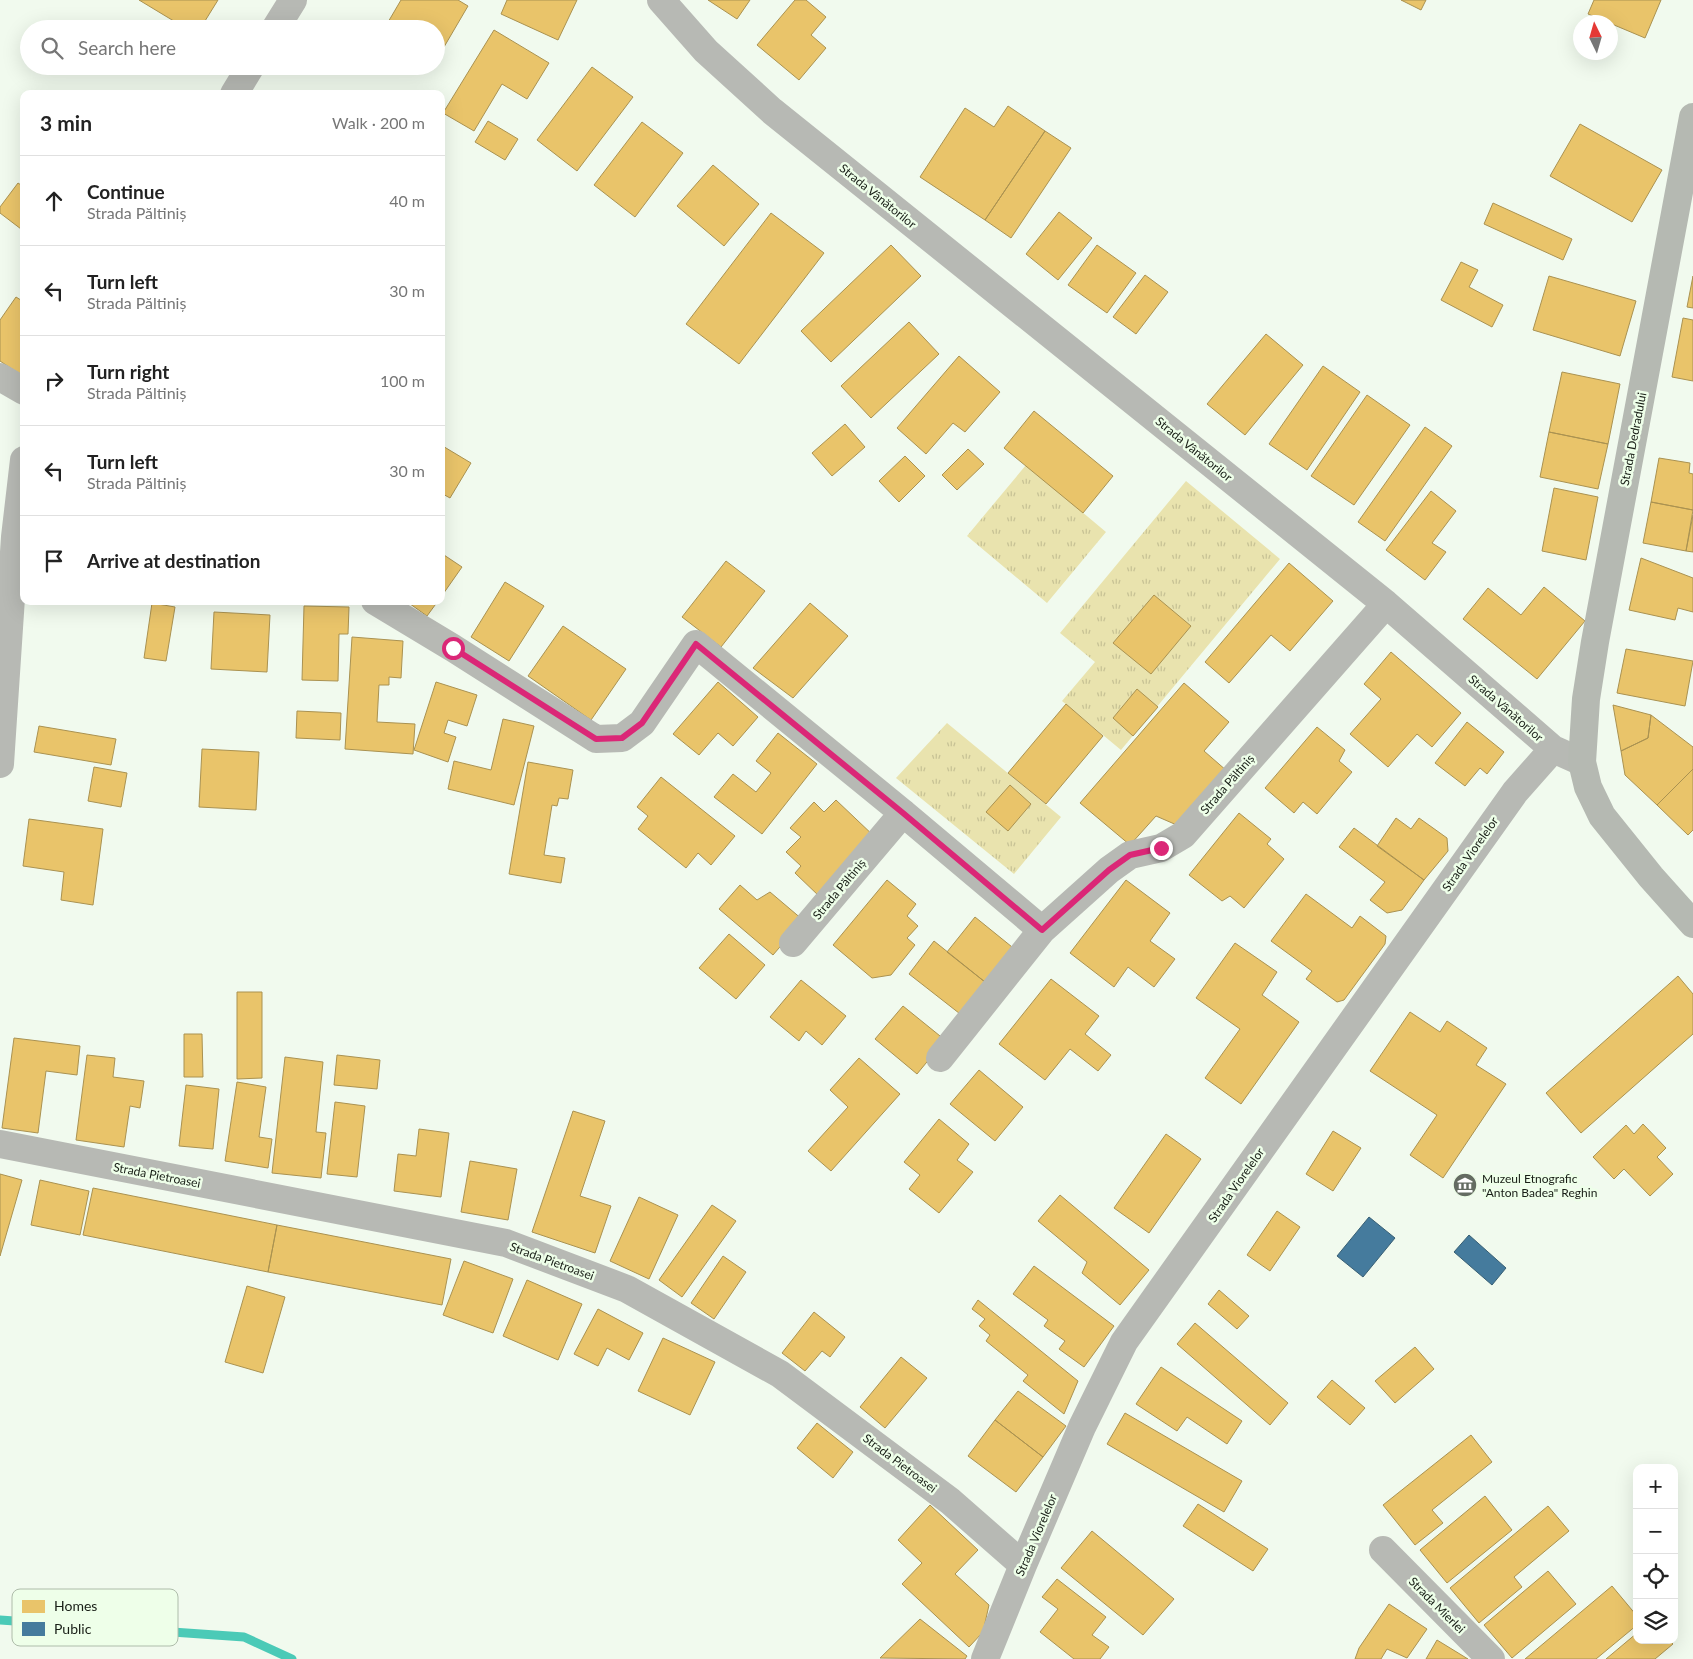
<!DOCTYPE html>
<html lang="en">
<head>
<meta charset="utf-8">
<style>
  :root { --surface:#fff; --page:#f6f6f6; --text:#222; --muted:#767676; --line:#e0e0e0 }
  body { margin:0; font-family:Lato,sans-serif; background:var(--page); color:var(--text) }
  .controls { position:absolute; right:15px; bottom:15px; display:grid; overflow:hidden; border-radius:10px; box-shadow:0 5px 20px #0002 }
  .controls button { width:45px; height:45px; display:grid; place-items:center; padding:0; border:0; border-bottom:1px solid var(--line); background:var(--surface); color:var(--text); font:25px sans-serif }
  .compass { position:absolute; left:1573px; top:15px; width:45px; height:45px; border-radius:50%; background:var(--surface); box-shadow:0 5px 20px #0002; rotate:355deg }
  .stop { position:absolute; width:15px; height:15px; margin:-11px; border:4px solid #db2777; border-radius:50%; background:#fff }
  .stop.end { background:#db2777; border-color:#fff; box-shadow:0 1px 5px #0008 }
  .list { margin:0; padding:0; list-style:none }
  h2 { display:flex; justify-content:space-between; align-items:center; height:65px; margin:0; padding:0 20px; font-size:21px }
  h2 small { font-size:16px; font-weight:400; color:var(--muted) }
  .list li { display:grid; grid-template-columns:32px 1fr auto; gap:15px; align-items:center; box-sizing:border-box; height:90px; padding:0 20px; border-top:1px solid var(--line) }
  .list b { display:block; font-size:19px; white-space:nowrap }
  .list p { margin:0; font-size:16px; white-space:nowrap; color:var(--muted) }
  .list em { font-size:16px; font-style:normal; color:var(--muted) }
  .icon { flex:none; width:28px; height:28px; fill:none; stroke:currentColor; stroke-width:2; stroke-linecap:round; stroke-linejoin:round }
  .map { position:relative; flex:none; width:1693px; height:1659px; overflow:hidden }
  .search { position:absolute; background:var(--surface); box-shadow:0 5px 20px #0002; left:20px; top:20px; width:425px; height:55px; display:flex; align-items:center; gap:12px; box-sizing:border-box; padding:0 18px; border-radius:28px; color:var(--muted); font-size:19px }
  .panel { position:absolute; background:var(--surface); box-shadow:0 5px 20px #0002; left:20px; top:90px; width:425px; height:515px; border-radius:10px }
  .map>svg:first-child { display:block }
  .grass { fill:url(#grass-tufts) }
  .homes { fill:#e9c46a; stroke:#aa9251 }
  .public { fill:#457b9d; stroke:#385f74 }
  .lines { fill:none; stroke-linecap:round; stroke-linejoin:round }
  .stream { stroke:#4bcab7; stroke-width:9 }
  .street { stroke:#b7b9b4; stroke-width:28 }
  .secondary { stroke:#b5b9b2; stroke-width:28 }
  .route { stroke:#db2777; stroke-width:6 }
  .labels { text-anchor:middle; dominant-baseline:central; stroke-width:5; stroke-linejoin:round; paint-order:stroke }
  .street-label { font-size:12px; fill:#181e16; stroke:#eeffe9 }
  .poi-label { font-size:12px; fill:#181e16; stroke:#eeffe9; text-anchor:start }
  .key { fill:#eeffe9; stroke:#aebcaa; stroke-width:1 }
  .key-label { font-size:14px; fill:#181e16 }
</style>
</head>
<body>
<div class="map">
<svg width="1693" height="1659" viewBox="0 0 1693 1659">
  <defs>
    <pattern id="grass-tufts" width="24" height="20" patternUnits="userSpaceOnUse" patternTransform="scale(1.25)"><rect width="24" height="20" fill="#e9e3ae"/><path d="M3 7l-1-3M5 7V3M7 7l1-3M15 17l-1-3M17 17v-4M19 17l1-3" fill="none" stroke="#c7c295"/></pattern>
  </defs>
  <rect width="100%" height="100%" fill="#f1faee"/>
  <path class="grass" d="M 1026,465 L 1106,532 L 1047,603 L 967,536 Z
    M 1186,481 L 1280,559 L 1121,750 L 1062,701 L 1095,662 L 1060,633 Z
    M 947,723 L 1061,817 L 1014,874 L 896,778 Z"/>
  <path class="homes" d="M 139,0 L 218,0 L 200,29 L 187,29 Z
    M 401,0 L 458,0 L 468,6 L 444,47 L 436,43 L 436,29 L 384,29 Z
    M 507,0 L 577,0 L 558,40 L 501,14 Z
    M 708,0 L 750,0 L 737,19 Z
    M 795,0 L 806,0 L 826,17 L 811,35 L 826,48 L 799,80 L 757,45 Z
    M 1401,0 L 1426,0 L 1421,10 Z
    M 1594,0 L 1661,0 L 1645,38 L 1588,14 Z
    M 494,30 L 549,63 L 527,99 L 502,84 L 474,131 L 443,113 Z
    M 592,67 L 633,97 L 577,171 L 537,140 Z
    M 1008,106 L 1045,131 L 985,220 L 920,177 L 965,108 L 994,127 Z
    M 488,121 L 518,139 L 505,160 L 475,142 Z
    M 642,122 L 683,153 L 635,217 L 594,185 Z
    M 1580,124 L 1662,170 L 1632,222 L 1550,176 Z
    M 1045,131 L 1071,148 L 1011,238 L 985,220 Z
    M 713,165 L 759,204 L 724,246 L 677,206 Z
    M 18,183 L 24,187 L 24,226 L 21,229 L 0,213 L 0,207 Z
    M 1493,203 L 1572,239 L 1563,260 L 1484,224 Z
    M 1059,212 L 1092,238 L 1058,280 L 1026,254 Z
    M 771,213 L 824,253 L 739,364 L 686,324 Z
    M 891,245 L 921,276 L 831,362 L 801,331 Z
    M 1097,245 L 1136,273 L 1107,313 L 1068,285 Z
    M 1461,262 L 1478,270 L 1469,287 L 1503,305 L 1492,327 L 1441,300 Z
    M 1145,275 L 1168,292 L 1136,334 L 1113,317 Z
    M 1549,276 L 1636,301 L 1620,356 L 1533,330 Z
    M 1693,276 L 1693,308 L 1687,307 Z
    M 16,297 L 24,302 L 24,377 L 0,361 L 0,320 Z
    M 1683,318 L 1693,320 L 1693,381 L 1672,377 Z
    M 909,322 L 939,354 L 871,418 L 841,386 Z
    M 1266,334 L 1303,365 L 1245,435 L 1207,404 Z
    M 959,356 L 1000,392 L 965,432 L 953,423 L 926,454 L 897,428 Z
    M 1323,366 L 1360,392 L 1307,470 L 1269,444 Z
    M 1562,372 L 1620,384 L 1608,444 L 1549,432 Z
    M 1367,395 L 1410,425 L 1354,505 L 1311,476 Z
    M 1034,411 L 1113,476 L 1083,513 L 1004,448 Z
    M 845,424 L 865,447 L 832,476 L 812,453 Z
    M 1425,427 L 1452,446 L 1385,541 L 1358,522 Z
    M 1549,432 L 1608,444 L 1598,489 L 1540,477 Z
    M 441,445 L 471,463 L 450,498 L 441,493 Z
    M 968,449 L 984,464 L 957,490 L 942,475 Z
    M 905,456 L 925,476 L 899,502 L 879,481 Z
    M 1659,458 L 1690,463 L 1689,473 L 1693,474 L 1693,510 L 1651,502 Z
    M 1554,488 L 1598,497 L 1586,560 L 1542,551 Z
    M 1431,491 L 1456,511 L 1432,543 L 1446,552 L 1425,580 L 1386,550 Z
    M 1651,502 L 1693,510 L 1686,551 L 1643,543 Z
    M 1693,515 L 1693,552 L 1686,551 Z
    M 441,553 L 462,567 L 441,597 Z
    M 1641,558 L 1693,578 L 1693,612 L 1678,608 L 1675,620 L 1629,610 Z
    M 726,561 L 765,591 L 721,647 L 682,617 Z
    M 1289,563 L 1333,601 L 1290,651 L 1271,635 L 1229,683 L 1205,662 Z
    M 505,582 L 544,606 L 509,661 L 471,637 Z
    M 1544,587 L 1585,621 L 1537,679 L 1463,619 L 1488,588 L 1521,615 Z
    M 1154,595 L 1191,626 L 1151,674 L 1113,643 Z
    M 406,601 L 438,601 L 427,616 Z
    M 152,603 L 175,607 L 166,661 L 144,658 Z
    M 810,603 L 848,636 L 793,698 L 753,668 Z
    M 304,606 L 349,607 L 348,634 L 339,634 L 338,681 L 302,680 Z
    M 214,612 L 270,615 L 267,672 L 211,669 Z
    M 563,626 L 626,669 L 591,720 L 528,676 Z
    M 352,637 L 403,641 L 401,678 L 389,677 L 389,685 L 379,685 L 377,722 L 415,724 L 413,754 L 345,749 Z
    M 1626,649 L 1693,661 L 1685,706 L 1617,693 Z
    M 1391,652 L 1461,713 L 1432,747 L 1417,734 L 1388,767 L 1350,734 L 1381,699 L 1364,684 Z
    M 436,682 L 477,695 L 467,726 L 448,720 L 444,733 L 456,737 L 448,762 L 414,750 Z
    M 718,682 L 758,717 L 733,746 L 718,733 L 699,755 L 673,734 Z
    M 1184,683 L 1229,722 L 1204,751 L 1227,771 L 1179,826 L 1156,816 L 1130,845 L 1080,803 Z
    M 1137,689 L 1158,707 L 1133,736 L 1113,718 Z
    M 1066,704 L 1103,736 L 1046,804 L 1008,773 Z
    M 1613,705 L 1651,715 L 1648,738 L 1621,751 Z
    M 297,711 L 341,713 L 340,740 L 296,738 Z
    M 1651,715 L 1693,747 L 1693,769 L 1657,805 L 1625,775 L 1621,751 L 1648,738 Z
    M 503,719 L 534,726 L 514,805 L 448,789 L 454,761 L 491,770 Z
    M 1467,722 L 1504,752 L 1487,774 L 1480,768 L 1465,786 L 1435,763 Z
    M 39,726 L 116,739 L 111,765 L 34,752 Z
    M 1317,727 L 1345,750 L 1339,761 L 1352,772 L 1317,814 L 1303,802 L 1294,813 L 1265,788 Z
    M 778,733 L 817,764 L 762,834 L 714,797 L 733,774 L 756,792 L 771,773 L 756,761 Z
    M 202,749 L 259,752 L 256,810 L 199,807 Z
    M 528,762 L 573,770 L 568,799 L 559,798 L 557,806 L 552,805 L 544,855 L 565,858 L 561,883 L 509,874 Z
    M 94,767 L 127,773 L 121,807 L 88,801 Z
    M 1693,769 L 1693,830 L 1688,835 L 1657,805 Z
    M 661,777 L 735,836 L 711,865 L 698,853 L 686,868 L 638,829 L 648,816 L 637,807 Z
    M 1010,785 L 1031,804 L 1008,831 L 986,812 Z
    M 836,800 L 876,838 L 820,897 L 795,873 L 801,866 L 786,852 L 801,837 L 790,828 L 814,802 L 824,812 Z
    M 1239,813 L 1271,839 L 1267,844 L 1284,859 L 1244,908 L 1230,896 L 1222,901 L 1189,875 Z
    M 1396,818 L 1411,829 L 1419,818 L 1447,838 L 1448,851 L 1424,880 L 1377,846 Z
    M 29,819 L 103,829 L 93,905 L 61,900 L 64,872 L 23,866 Z
    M 1354,828 L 1424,880 L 1402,910 L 1387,913 L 1370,900 L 1385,882 L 1339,847 Z
    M 887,880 L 916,904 L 907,916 L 918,926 L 907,938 L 915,945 L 891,975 L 872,978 L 833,945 Z
    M 1126,880 L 1170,913 L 1150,941 L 1175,959 L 1154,987 L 1128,967 L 1114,987 L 1070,953 Z
    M 740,885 L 757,900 L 770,892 L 803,920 L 773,955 L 719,909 Z
    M 1306,894 L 1352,928 L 1360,916 L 1386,936 L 1385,944 L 1344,1000 L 1337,1002 L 1306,979 L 1312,971 L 1271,941 Z
    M 975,917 L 1017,951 L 990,986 L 947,952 Z
    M 729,934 L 765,965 L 736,999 L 699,968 Z
    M 934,941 L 990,986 L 964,1017 L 909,974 Z
    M 1235,943 L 1277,972 L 1262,995 L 1299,1022 L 1241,1104 L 1205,1078 L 1240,1029 L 1196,998 Z
    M 1678,976 L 1693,994 L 1693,1034 L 1581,1133 L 1546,1093 Z
    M 1051,979 L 1099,1016 L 1085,1034 L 1111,1055 L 1098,1071 L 1070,1049 L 1045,1080 L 999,1044 Z
    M 801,980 L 846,1016 L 822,1045 L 806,1031 L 799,1041 L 770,1017 Z
    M 237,992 L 262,992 L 262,1078 L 237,1079 Z
    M 903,1006 L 945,1040 L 917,1074 L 875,1039 Z
    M 1410,1012 L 1440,1032 L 1447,1021 L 1487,1048 L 1476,1065 L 1506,1084 L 1443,1178 L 1410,1155 L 1437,1115 L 1370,1071 Z
    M 184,1034 L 202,1034 L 203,1077 L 184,1077 Z
    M 14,1038 L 80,1046 L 77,1075 L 46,1071 L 38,1133 L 2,1128 Z
    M 87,1055 L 115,1058 L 113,1077 L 144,1081 L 140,1108 L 130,1106 L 124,1147 L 76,1140 Z
    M 337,1055 L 380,1060 L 377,1089 L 334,1085 Z
    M 285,1057 L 323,1062 L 316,1132 L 326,1133 L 321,1178 L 272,1173 Z
    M 859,1058 L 900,1094 L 831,1171 L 808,1151 L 848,1107 L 830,1090 Z
    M 979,1070 L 1023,1107 L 995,1141 L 950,1104 Z
    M 237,1082 L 266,1087 L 259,1137 L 272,1139 L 268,1168 L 225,1161 Z
    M 186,1085 L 219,1089 L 213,1149 L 179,1146 Z
    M 335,1102 L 365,1106 L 357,1177 L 327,1174 Z
    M 573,1111 L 605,1121 L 580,1196 L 611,1206 L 595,1253 L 532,1232 Z
    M 939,1119 L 969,1144 L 957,1160 L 973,1172 L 939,1213 L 909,1189 L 920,1175 L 904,1162 Z
    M 1643,1124 L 1666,1148 L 1657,1157 L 1673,1174 L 1650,1196 L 1624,1169 L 1614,1179 L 1593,1157 L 1626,1125 L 1634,1134 Z
    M 419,1129 L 449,1133 L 441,1197 L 394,1191 L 398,1154 L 416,1156 Z
    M 1333,1131 L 1361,1148 L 1333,1191 L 1306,1174 Z
    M 1166,1134 L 1201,1159 L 1149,1233 L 1114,1208 Z
    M 470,1161 L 517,1169 L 508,1220 L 461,1212 Z
    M 0,1174 L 22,1180 L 0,1256 Z
    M 40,1180 L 89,1191 L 80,1235 L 31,1225 Z
    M 93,1188 L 277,1225 L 268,1272 L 83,1235 Z
    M 1060,1195 L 1149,1270 L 1120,1305 L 1082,1273 L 1087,1262 L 1038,1221 Z
    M 639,1197 L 678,1215 L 649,1279 L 610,1261 Z
    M 712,1205 L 736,1221 L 682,1297 L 659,1280 Z
    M 1277,1211 L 1300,1227 L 1270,1271 L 1247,1255 Z
    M 277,1225 L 451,1259 L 442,1305 L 268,1272 Z
    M 723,1256 L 746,1272 L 714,1319 L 691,1303 Z
    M 464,1261 L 513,1279 L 493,1333 L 443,1315 Z
    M 1034,1266 L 1114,1326 L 1084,1367 L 1059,1349 L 1065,1341 L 1044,1326 L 1048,1320 L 1013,1294 Z
    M 527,1280 L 582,1304 L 558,1360 L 503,1336 Z
    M 247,1286 L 285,1297 L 263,1373 L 225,1362 Z
    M 1219,1290 L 1249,1316 L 1237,1329 L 1208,1304 Z
    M 978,1300 L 1078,1381 L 1064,1414 L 1023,1381 L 1028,1375 L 986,1341 L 990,1335 L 979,1326 L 985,1319 L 972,1309 Z
    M 598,1309 L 643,1333 L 629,1360 L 607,1348 L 598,1366 L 574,1354 Z
    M 814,1312 L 845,1337 L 830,1357 L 822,1351 L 805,1371 L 782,1353 Z
    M 1195,1323 L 1288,1403 L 1270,1425 L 1177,1344 Z
    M 663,1338 L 715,1362 L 690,1415 L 638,1391 Z
    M 1415,1347 L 1434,1369 L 1395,1403 L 1375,1381 Z
    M 901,1357 L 927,1378 L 885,1428 L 860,1407 Z
    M 1161,1367 L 1242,1421 L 1227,1444 L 1187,1417 L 1177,1431 L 1136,1404 Z
    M 1332,1380 L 1365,1408 L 1350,1425 L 1317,1397 Z
    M 1018,1391 L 1066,1426 L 1043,1457 L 995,1420 Z
    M 1125,1413 L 1242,1481 L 1224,1512 L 1107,1444 Z
    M 995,1420 L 1043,1457 L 1016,1492 L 968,1456 Z
    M 817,1423 L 853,1452 L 833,1478 L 797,1448 Z
    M 1471,1435 L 1492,1462 L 1432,1510 L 1443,1523 L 1415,1545 L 1383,1505 Z
    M 1485,1496 L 1512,1530 L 1447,1583 L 1420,1550 Z
    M 1198,1504 L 1268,1549 L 1253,1571 L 1183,1526 Z
    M 930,1505 L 978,1550 L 955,1574 L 989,1605 L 983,1632 L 969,1647 L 902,1584 L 922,1563 L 898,1540 Z
    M 1548,1506 L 1569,1531 L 1514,1577 L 1522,1587 L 1479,1623 L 1450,1588 Z
    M 1092,1531 L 1174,1599 L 1143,1635 L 1061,1568 Z
    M 1548,1571 L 1576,1604 L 1512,1658 L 1484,1625 Z
    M 1057,1579 L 1106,1617 L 1092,1635 L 1109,1647 L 1100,1659 L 1074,1659 L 1040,1632 L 1058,1609 L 1042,1597 Z
    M 1612,1586 L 1637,1616 L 1637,1625 L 1596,1659 L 1525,1659 Z
    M 1389,1604 L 1427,1629 L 1407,1658 L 1387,1649 L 1381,1659 L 1355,1659 L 1359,1648 Z
    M 920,1619 L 967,1656 L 965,1659 L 880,1658 Z
    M 1637,1633 L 1637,1640 L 1669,1640 L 1673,1644 L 1655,1659 L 1606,1659 Z
    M 1437,1640 L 1468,1659 L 1426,1659 Z"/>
  <path class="public" d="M 1369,1217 L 1395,1238 L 1363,1277 L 1337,1256 Z
    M 1469,1235 L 1506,1268 L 1492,1285 L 1454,1252 Z"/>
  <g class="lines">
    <path class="stream" d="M 0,1620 L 244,1637 L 292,1659"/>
    <path class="street" d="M 661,0 L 706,51 L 772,111 L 1386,604 L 1553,749 L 1582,762
      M 275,29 L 293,0
      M 234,94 L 251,66
      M 0,377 L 24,391
      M 375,601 L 453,648 L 596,739 L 622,738 L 642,723 L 696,644 L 903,813 L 1042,930 L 1109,870 L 1130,855 L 1161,848 L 1183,835 L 1386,604
      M 0,764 L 15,537 L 24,460
      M 793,943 L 903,813
      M 940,1058 L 1042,930
      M 0,1144 L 506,1243 L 627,1289 L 780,1374 L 950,1501 L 1023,1565
      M 1383,1550 L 1491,1659
      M 985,1659 L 1023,1565 L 1082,1427 L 1124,1342 L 1515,792 L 1553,749"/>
    <path class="secondary" d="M 1693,117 L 1595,642 L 1586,699 L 1582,762 L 1588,787 L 1602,816 L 1651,877 L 1693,924"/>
  </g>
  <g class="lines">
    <path class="route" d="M 453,648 L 596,739 L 622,738 L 642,723 L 696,644 L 903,813 L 1042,930 L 1109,870 L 1130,855 L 1161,848"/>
  </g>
  <defs>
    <g id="museum-disc" transform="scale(1.25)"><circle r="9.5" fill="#646b62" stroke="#eeffe9"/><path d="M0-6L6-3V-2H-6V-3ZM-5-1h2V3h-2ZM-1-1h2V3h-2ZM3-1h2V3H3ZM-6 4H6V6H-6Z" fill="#fff"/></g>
  </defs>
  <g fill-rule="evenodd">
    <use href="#museum-disc" x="1465" y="1185"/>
  </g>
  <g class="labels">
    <g class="street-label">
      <text transform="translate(878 196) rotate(39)">Strada Vânătorilor</text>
      <text transform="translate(1633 439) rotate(-79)">Strada Dedradului</text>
      <text transform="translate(1194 449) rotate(39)">Strada Vânătorilor</text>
      <text transform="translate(1506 708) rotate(41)">Strada Vânătorilor</text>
      <text transform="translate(1227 784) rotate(-49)">Strada Păltiniș</text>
      <text transform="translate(1470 854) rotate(-55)">Strada Viorelelor</text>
      <text transform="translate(839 889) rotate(-50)">Strada Păltiniș</text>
      <text transform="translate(157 1175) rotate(11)">Strada Pietroasei</text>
      <text transform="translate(1236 1185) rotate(-55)">Strada Viorelelor</text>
      <text transform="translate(552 1261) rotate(20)">Strada Pietroasei</text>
      <text transform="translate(900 1463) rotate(37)">Strada Pietroasei</text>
      <text transform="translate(1036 1535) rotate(-67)">Strada Viorelelor</text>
      <text transform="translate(1437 1605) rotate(45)">Strada Mierlei</text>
    </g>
    <g class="poi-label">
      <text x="1482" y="1178">Muzeul Etnografic<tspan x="1482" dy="14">"Anton Badea" Reghin</tspan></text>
    </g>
  </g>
  <rect x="12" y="1589" width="166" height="57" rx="8" class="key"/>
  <rect x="22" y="1600" width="23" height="13" fill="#e9c46a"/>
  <rect x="22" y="1622" width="23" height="14" fill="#457b9d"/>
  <g class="key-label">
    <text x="54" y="1611">Homes</text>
    <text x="54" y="1634">Public</text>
  </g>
</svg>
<div class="controls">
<button>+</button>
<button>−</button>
<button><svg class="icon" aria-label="locate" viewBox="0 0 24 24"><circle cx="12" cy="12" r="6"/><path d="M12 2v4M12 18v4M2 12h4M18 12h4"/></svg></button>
<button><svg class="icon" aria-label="layers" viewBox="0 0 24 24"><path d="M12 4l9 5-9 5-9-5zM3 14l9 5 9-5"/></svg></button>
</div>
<svg class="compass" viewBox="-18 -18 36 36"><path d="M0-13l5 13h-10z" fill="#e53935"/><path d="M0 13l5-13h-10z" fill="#767676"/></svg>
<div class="stop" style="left:453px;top:648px"></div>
<div class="stop end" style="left:1161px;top:848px"></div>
<div class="search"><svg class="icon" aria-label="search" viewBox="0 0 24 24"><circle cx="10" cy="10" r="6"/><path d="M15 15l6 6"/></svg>Search here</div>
<section class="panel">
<h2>3 min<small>Walk · 200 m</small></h2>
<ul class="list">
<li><svg class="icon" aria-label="ahead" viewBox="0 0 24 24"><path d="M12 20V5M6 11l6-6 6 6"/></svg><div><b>Continue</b><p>Strada Păltiniș</p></div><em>40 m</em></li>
<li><svg class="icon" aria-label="left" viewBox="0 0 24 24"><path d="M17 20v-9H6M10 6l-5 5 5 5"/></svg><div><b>Turn left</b><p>Strada Păltiniș</p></div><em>30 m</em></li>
<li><svg class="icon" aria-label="right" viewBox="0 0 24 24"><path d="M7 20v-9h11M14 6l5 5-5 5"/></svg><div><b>Turn right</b><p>Strada Păltiniș</p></div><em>100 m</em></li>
<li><svg class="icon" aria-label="left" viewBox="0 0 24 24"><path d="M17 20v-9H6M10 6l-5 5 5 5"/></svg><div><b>Turn left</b><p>Strada Păltiniș</p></div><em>30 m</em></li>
<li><svg class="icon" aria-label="arrive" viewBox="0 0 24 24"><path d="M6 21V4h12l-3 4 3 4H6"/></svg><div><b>Arrive at destination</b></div></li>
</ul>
</section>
</div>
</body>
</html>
